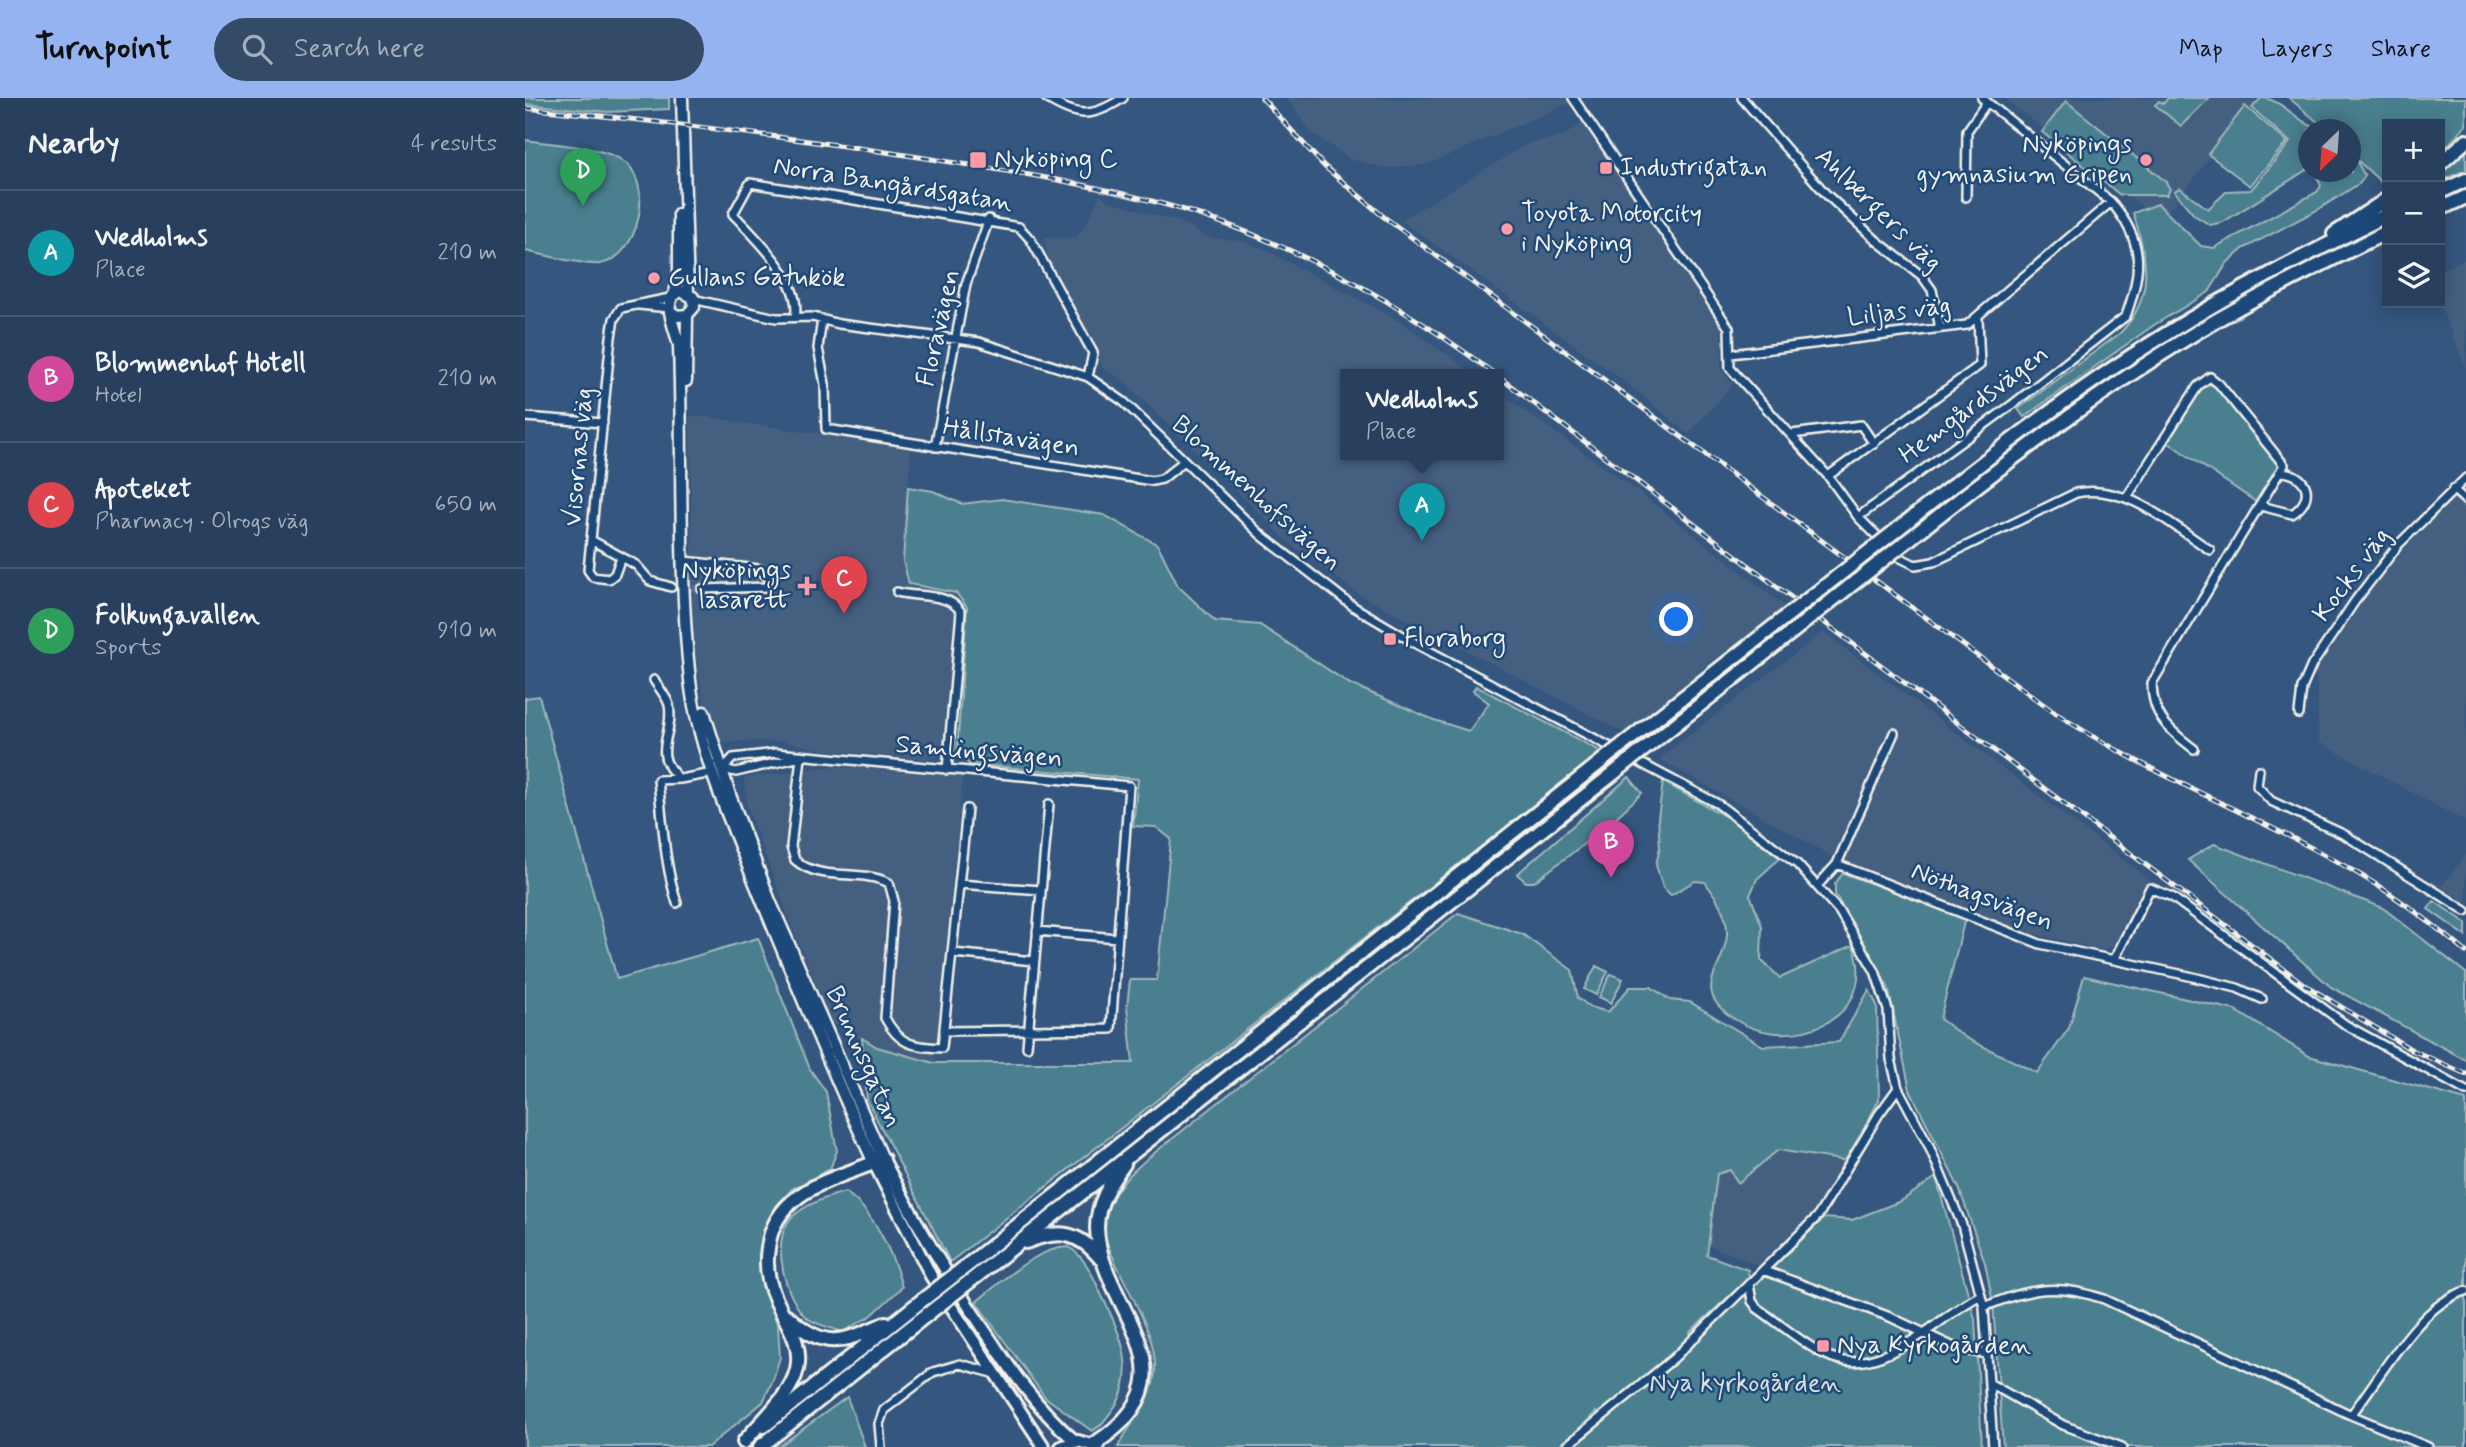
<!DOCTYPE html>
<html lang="en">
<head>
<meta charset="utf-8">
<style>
  :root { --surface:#28405e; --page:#344b67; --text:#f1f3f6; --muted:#a5afbc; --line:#445973; --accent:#95b2f1 }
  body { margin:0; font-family:Mynerve,sans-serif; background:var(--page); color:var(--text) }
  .controls { position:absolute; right:21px; top:21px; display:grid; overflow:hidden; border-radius:0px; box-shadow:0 4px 18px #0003 }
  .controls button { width:63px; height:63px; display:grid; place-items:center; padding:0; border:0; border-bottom:2px solid var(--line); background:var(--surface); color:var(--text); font:35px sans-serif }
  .compass { position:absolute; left:1773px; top:21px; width:63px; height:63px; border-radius:50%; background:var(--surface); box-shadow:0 4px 18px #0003; rotate:205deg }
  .you { position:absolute; left:1152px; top:522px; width:24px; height:24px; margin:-18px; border:5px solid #fff; border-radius:50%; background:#1a73e8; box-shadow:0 0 0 10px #1a73e833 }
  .badge { display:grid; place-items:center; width:46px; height:46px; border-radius:50%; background:var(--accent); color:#fff; font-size:23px; font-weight:700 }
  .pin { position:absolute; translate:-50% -58px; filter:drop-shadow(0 2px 4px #0008) }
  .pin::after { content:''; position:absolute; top:37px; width:24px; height:21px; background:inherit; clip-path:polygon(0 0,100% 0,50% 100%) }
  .popup { position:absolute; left:815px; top:271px; width:164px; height:91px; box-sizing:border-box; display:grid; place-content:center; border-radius:0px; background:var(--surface); filter:drop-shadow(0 2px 5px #0005); font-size:23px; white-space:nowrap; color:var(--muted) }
  .popup b { font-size:26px; color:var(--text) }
  .popup::after { content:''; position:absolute; left:50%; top:100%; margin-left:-14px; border:14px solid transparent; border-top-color:var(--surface) }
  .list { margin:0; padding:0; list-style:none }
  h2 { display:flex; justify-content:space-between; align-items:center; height:91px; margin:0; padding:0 28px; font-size:30px }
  h2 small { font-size:23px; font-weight:400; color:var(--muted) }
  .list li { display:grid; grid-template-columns:46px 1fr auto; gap:21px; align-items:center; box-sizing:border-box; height:126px; padding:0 28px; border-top:2px solid var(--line) }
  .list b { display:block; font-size:26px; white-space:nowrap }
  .list p { margin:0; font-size:23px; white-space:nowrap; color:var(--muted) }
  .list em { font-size:23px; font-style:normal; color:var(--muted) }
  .icon { flex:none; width:38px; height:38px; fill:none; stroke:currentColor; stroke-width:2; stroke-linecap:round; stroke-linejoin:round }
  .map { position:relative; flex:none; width:1941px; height:1349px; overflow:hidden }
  header { display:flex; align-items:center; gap:42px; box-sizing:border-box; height:98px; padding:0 35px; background:var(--accent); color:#111 }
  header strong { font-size:33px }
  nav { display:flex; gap:38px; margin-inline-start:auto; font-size:24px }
  .search { width:490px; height:63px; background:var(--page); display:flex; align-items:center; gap:18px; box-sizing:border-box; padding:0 24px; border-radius:38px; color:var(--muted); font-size:26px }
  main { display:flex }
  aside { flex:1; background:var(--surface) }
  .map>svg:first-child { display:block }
  .built { fill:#445f80 }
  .green { fill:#4a7f8e; stroke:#9fb8bb; stroke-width:2 }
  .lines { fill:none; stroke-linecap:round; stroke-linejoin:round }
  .minor-tunnel { stroke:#526d8e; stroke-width:7; stroke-dasharray:7 3.5; stroke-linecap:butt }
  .minor-casing { stroke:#f4f1e8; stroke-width:12 }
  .secondary-casing { stroke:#f4f1e8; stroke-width:15 }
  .primary-casing { stroke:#f4f1e8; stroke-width:16 }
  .motorway-casing { stroke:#f4f1e8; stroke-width:18 }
  .minor { stroke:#1f4a7a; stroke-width:7 }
  .secondary { stroke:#1f4a7a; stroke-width:10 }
  .primary { stroke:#1f4a7a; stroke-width:10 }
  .motorway { stroke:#1f4a7a; stroke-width:12 }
  .rail-casing { stroke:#f4f1e8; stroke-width:5 }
  .rail { stroke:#1f4a7a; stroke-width:2.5; stroke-dasharray:8; stroke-linecap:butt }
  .motorway-bridge-casing { stroke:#f4f1e8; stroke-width:18; stroke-linecap:butt }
  .motorway-bridge { stroke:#1f4a7a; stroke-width:12 }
  .poi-dot { fill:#ff9aa2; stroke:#1f4a7a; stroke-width:2.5 }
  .labels { text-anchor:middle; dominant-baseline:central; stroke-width:5; stroke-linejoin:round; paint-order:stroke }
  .poi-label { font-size:26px; fill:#f4f1e8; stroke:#1f4a7a; text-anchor:start }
  .street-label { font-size:26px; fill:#f4f1e8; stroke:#1f4a7a }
  .park-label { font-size:26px; fill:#dae0da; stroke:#1f4a7a }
</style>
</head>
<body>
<header>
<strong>Turnpoint</strong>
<div class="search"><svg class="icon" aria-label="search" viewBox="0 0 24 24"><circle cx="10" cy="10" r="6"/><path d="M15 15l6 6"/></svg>Search here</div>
<nav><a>Map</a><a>Layers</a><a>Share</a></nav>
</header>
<main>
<aside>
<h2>Nearby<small>4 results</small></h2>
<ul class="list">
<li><span class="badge" style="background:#0f9aa8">A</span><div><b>Wedholms</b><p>Place</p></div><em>210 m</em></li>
<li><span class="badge" style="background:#d1479c">B</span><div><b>Blommenhof Hotell</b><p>Hotel</p></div><em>210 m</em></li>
<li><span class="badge" style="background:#e0444e">C</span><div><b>Apoteket</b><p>Pharmacy · Olrogs väg</p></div><em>650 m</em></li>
<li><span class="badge" style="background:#2e9e5b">D</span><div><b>Folkungavallen</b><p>Sports</p></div><em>910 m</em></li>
</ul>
</aside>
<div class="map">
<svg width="1941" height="1349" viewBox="0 0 1941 1349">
  <rect width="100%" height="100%" fill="#35567e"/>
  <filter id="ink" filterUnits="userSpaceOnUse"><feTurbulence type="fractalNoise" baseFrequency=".0143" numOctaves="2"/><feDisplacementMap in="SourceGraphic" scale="14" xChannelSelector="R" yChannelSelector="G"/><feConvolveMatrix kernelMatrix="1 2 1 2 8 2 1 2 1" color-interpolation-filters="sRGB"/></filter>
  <g filter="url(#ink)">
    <path class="built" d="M 761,0 L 1044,0 L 1047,4 L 904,66 L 862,70 L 827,62 L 786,34 Z
      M 1479,0 L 1733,0 L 1635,123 Z
      M 1058,24 L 1196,229 L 1196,272 L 1208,287 L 1163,336 L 1103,286 L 876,122 L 1004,45 L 1039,38 Z
      M 575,97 L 582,102 L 663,127 L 680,139 L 716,143 L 739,151 L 874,223 L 951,277 L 820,277 L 820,357 L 974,357 L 974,294 L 1111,392 L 1260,508 L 1100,635 L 837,498 L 765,446 L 599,283 L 577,269 L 573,253 L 549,216 L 524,165 L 519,140 L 551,139 L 561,126 Z
      M 1941,161 L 1941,270 L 1914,205 L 1915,172 Z
      M 165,317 L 386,349 L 378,463 L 384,486 L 431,495 L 420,650 L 414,659 L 406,662 L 296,652 L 258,643 L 192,644 L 179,605 L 168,541 Z
      M 1941,390 L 1941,724 L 1794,644 L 1791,572 L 1846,491 L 1903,424 Z
      M 1298,534 L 1624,781 L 1591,848 L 1577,852 L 1489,831 L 1323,767 L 1134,661 Z
      M 310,668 L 438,679 L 409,965 L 352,949 L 308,926 L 269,834 L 222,708 L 219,680 Z
      M 1941,756 L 1941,804 L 1916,789 Z
      M 1253,1052 L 1322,1063 L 1290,1116 L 1236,1168 L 1183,1147 L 1192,1076 L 1205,1072 L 1213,1085 Z"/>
    <path class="green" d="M 0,0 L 144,0 L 144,11 L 83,14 L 0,6 Z
      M 1643,0 L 1684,0 L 1656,28 L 1630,7 L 1634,3 L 1638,6 Z
      M 1736,0 C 1756,0 1773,25 1793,31 L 1784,32 L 1783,71 L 1698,124 L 1685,127 L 1669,117 L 1649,93 L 1655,90 L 1683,111 L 1702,93 L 1726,92 L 1765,44 L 1727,10 Z
      M 1764,0 L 1941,0 L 1941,27 L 1915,56 L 1915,26 L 1862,26 L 1862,86 L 1859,87 L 1830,60 L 1840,78 L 1835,85 L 1794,111 L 1718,151 L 1702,165 L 1684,194 L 1629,227 L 1499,319 L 1493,311 L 1595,235 C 1630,200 1623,159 1608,115 L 1633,106 L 1676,148 L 1689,150 L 1792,94 L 1796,88 L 1790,74 L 1826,74 L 1826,32 L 1801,31 Z
      M 1541,3 L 1640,83 L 1645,91 L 1642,97 L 1595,97 L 1517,34 Z
      M 1720,8 L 1762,44 L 1725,88 L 1683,56 Z
      M 0,42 C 26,46 73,48 95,61 C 132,82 114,161 75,166 C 61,168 16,156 0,153 Z
      M 1941,49 L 1941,72 L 1915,83 L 1915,71 Z
      M 1687,282 L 1754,361 L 1756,370 L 1734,406 L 1641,343 L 1673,290 Z
      M 383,389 L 408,393 L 437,406 L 477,401 L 579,417 L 633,447 L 653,488 L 690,523 L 735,527 L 825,586 L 909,622 L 944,633 L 964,605 L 948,593 L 951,588 L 1077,654 L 425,1164 L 342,1002 L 337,940 L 352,949 L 409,965 L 608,965 L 602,909 L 605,882 L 632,882 L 646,741 L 631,729 L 608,728 L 613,681 L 444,666 L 432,654 L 442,509 L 431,495 L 384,486 L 378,463 Z
      M 14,598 L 92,881 L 233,840 L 285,971 L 301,994 L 312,1053 L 305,1071 L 267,1091 L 252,1107 L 240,1131 L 234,1156 L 236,1179 L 253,1229 L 255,1259 L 248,1282 L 238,1304 L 183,1349 L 0,1349 L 0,600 Z
      M 1104,679 L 1117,695 L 1080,730 L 1009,784 L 1001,784 L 992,776 Z
      M 1138,684 L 1203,720 L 1255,760 L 1232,781 L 1225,797 L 1237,828 L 1236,862 L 1255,880 L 1328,847 C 1357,923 1261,959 1205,918 C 1166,889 1199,873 1202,837 C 1203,817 1192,800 1180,784 L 1170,783 L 1146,797 L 1138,790 L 1131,767 L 1135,749 L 1133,720 Z
      M 1689,746 L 1858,810 L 1941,875 L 1941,962 L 1806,889 L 1663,762 Z
      M 1318,775 L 1440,820 L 1415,921 L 1441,940 L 1512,975 L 1544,930 L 1559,878 L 1710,912 L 1784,958 L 1941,1002 L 1941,1349 L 1478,1349 L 1468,1205 L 1460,1165 L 1434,1090 L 1385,992 L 1363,889 L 1310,796 L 1310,786 Z
      M 1909,803 L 1941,825 L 1941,838 L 1903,811 Z
      M 933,815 L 997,836 L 1047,872 L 1053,900 L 1065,909 L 1083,914 L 1105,889 L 1126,889 L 1145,902 L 1165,904 L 1238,948 L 1314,944 L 1344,892 L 1352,907 L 1354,1002 L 1322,1063 L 1253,1052 L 1213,1085 L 1205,1072 L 1192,1076 L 1182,1157 L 1223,1172 L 1224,1180 L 1165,1234 L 1173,1242 L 1299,1120 L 1327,1122 L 1376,1103 L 1411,1079 L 1450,1221 L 1457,1349 L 1045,1349 L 1075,1321 L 1071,1314 L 1037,1349 L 593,1349 C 604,1327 624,1306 629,1281 C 638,1235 590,1178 578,1133 C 582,1099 598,1081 623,1060 Z
      M 1071,868 L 1083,874 L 1071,897 L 1059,891 Z
      M 1086,876 L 1098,881 L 1086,905 L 1074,899 Z
      M 320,1094 C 349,1113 368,1156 377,1189 L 347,1217 L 318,1234 C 307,1230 291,1227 282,1220 C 260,1202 245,1142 266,1120 C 280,1106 302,1099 320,1094 Z
      M 544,1149 C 561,1160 569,1180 577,1198 C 595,1234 615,1277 586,1314 C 580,1322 575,1329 567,1333 L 520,1299 L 451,1204 C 477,1184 509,1150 544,1149 Z
      M 322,1299 L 340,1349 L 253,1349 Z"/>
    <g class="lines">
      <path class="minor-tunnel" d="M 146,489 L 177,491"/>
      <g class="minor-casing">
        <path id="minor" d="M 521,0 C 553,20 567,20 598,0
          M 1048,0 L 1204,230 L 1205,270 L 1303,378 L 1333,419 L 1372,458 L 1390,467 L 1408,464 L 1551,395 C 1602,385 1645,426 1685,452
          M 1217,0 L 1301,96 L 1352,143 L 1397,178 L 1407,192 L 1415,230
          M 1441,99 L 1442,33 L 1462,4
          M 168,201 L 251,220 L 288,219 L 314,226 L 454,244 L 563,279 L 599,304 L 736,437 L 829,509 L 895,548 L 1193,706 L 1272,766 L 1314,813 L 1350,873 L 1363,912 L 1366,961 L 1373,990 L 1404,1048 L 1437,1127 L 1459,1209 L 1468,1349
          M 114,207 L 144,210
          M 270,219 C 278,184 230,139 208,116 L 225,85 L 494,129 L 506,142 L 568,255 L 563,279
          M 297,221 L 293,250 L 300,286 L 301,331 L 627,383 L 637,381 L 658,364
          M 1206,256 L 1442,227 L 1586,104
          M 0,319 L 78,325
          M 1267,336 L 1336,327 L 1349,346
          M 410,349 L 441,186 L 464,121
          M 1303,378 L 1455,267 L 1453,220
          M 1928,391 L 1941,403
          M 1602,399 L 1673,288 L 1685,279 L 1694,286 L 1759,367 L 1627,585 C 1627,618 1644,632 1669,651
          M 1736,408 L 1767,416 C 1791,401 1783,376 1757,374
          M 1333,419 L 1488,306 L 1601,218 C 1618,171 1619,143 1586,104 L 1457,0
          M 68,443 L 111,467 L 125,483 L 146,489
          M 96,459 L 90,476 L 84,481 L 68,479 L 63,472 L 86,239 L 89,221 L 96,210 L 145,200
          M 159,463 L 234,471 L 244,480
          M 177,491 L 243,489
          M 372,494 C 393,500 424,494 436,514 L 422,672
          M 129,582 C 133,589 142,599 144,607 C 150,637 124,655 155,681 L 188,675
          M 1774,616 L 1777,590 L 1787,567 L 1830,503 L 1874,446 L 1941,380
          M 276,659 L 211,674 L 198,671 L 208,660 L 251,655 L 604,688 L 586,931 L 420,933
          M 276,659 L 266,749 L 270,762 C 296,785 335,770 364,785 L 369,803 L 360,920 C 375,948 388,948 417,950 L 442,711
          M 1734,672 L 1732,688 L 1746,703 L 1820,737 L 1941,813
          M 1312,766 L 1369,635
          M 434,786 L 516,792
          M 1293,787 L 1312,766 L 1515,846 L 1664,878 L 1712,890 L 1737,901
          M 152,805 C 139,765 138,724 133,682 L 155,681
          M 512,833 L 592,840
          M 428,855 L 509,863
          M 1590,860 L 1625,790 L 1647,799 L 1821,927 L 1941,993
          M 502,949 L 524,706
          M 1238,1172 L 1365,1219 L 1433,1251 L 1462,1256
          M 1224,1186 L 1227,1203 L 1232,1210 C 1304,1261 1320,1289 1402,1233 C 1421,1220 1436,1207 1456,1197
          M 1459,1209 C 1504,1190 1532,1185 1579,1201 L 1826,1317 L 1903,1349
          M 1464,1285 L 1538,1327 L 1597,1349
          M 1826,1317 C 1856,1279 1894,1206 1941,1193
          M 356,1349 L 354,1326 L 359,1312 L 408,1274 L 435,1266 L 468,1275
          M 1040,1349 L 1149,1260 L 1293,1118 L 1354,1016 L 1373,990"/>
      </g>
      <g class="secondary-casing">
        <path id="secondary" d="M 157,0 L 163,195
          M 150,194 L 154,175 L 154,116
          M 145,213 L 152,218 L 162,217 L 169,209 L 168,199 L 155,193 C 134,201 151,231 154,248 C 158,359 153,472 165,582 C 173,654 208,730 235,798 C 272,887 308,978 349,1065
          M 161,283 L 162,217
          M 179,614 L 205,697 L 245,803 L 358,1061"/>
      </g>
      <g class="primary-casing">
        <path id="primary" d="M 358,1061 C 387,1119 420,1174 456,1227 C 484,1269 511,1310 550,1343
          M 349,1065 L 406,1178 L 519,1349
          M 536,1349 L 553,1343 L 573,1349"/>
      </g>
      <g class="motorway-casing">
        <path id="motorway" d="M 1915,66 L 1941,43
          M 1915,94 L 1941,82
          M 1915,111 L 1941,99
          M 1809,136 L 1862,101
          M 1369,434 C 1457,364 1545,295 1641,236 C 1712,191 1787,154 1862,117
          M 1382,443 C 1481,364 1583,286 1692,222 C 1747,190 1805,162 1862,134
          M 501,1144 C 534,1131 553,1133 576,1161
          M 444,1166 L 1082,659
          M 453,1177 L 1098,668
          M 262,1218 C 301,1254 318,1244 361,1225
          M 239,1328 L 395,1204
          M 219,1344 C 236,1323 266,1298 272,1271 C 278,1245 261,1225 251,1202 C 243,1185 240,1168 243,1150 C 250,1090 313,1081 358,1061
          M 569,1346 C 680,1275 574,1210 572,1130 C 572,1105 585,1085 599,1066
          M 235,1349 L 404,1215"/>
      </g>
      <use href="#minor" class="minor"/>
      <use href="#secondary" class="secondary"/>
      <use href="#primary" class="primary"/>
      <use href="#motorway" class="motorway"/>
      <g class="rail-casing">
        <path id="rail" d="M 737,0 L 799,68 L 859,119 L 1526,612 C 1624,678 1736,718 1837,778 C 1874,800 1908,826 1941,854
          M 0,10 C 132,23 263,39 394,59 C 483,73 572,86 659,112 C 772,147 877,206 971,277
          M 974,279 L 1780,887 L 1887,952 L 1941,976"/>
      </g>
      <use href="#rail" class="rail"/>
      <g class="motorway-bridge-casing">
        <path id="motorway-bridge" d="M 1082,659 L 1369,434
          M 1098,668 L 1382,443
          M 395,1204 L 444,1166
          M 404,1215 L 453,1177"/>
      </g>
      <use href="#motorway-bridge" class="motorway-bridge"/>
    </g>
  </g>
  <g class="poi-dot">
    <rect x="444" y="53" width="18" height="18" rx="3.5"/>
    <circle cx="1621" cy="62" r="7"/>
    <rect x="1074" y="63" width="14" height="14" rx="3.5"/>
    <circle cx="982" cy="131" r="7"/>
    <circle cx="129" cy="180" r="7"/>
    <path d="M278.5 477.5h7v7h7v7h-7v7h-7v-7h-7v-7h7z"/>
    <rect x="858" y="534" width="14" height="14" rx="3.5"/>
    <rect x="1291" y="1241" width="14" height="14" rx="3.5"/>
  </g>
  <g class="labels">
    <g class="poi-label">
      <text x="1607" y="47" text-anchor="end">Nyköpings<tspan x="1607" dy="30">gymnasium Gripen</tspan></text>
      <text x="469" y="62">Nyköping C</text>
      <text x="1095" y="70">Industrigatan</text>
      <text x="996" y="116">Toyota Motorcity<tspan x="996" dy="30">i Nyköping</tspan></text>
      <text x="143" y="180">Gullans Gatukök</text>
      <text x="266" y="473" text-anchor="end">Nyköpings<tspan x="266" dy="30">lasarett</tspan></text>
      <text x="879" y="541">Floraborg</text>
      <text x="1312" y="1248">Nya Kyrkogården</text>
    </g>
    <g class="street-label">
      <text transform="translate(368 87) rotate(9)">Norra Bangårdsgatan</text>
      <text transform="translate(1353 112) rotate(44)">Ahlbergers väg</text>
      <text transform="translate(1374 214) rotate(-7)">Liljas väg</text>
      <text transform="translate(414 230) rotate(-77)">Floravägen</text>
      <text transform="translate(1449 307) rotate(-37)">Hemgårdsvägen</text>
      <text transform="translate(486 340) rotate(9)">Hållstavägen</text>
      <text transform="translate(54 359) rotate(-85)">Visornas väg</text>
      <text transform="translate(731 396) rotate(42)">Blommenhofsvägen</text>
      <text transform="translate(1827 477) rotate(-53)">Kocks väg</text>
      <text transform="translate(454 654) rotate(5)">Samlingsvägen</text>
      <text transform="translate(1457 799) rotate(21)">Nöthagsvägen</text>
      <text transform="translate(338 959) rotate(66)">Brunnsgatan</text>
    </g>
    <g class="park-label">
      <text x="1220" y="1286">Nya kyrkogården</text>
    </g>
  </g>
</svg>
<div class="controls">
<button>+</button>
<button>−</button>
<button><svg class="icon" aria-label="layers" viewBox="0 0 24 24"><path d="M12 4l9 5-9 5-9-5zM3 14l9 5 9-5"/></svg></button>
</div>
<svg class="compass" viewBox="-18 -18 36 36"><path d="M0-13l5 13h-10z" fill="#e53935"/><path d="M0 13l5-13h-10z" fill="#a5afbc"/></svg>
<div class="you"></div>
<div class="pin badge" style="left:897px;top:443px;background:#0f9aa8">A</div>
<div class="popup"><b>Wedholms</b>Place</div>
<div class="pin badge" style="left:1086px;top:780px;background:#d1479c">B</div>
<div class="pin badge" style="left:319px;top:516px;background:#e0444e">C</div>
<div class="pin badge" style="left:58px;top:108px;background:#2e9e5b">D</div>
</div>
</main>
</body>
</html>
